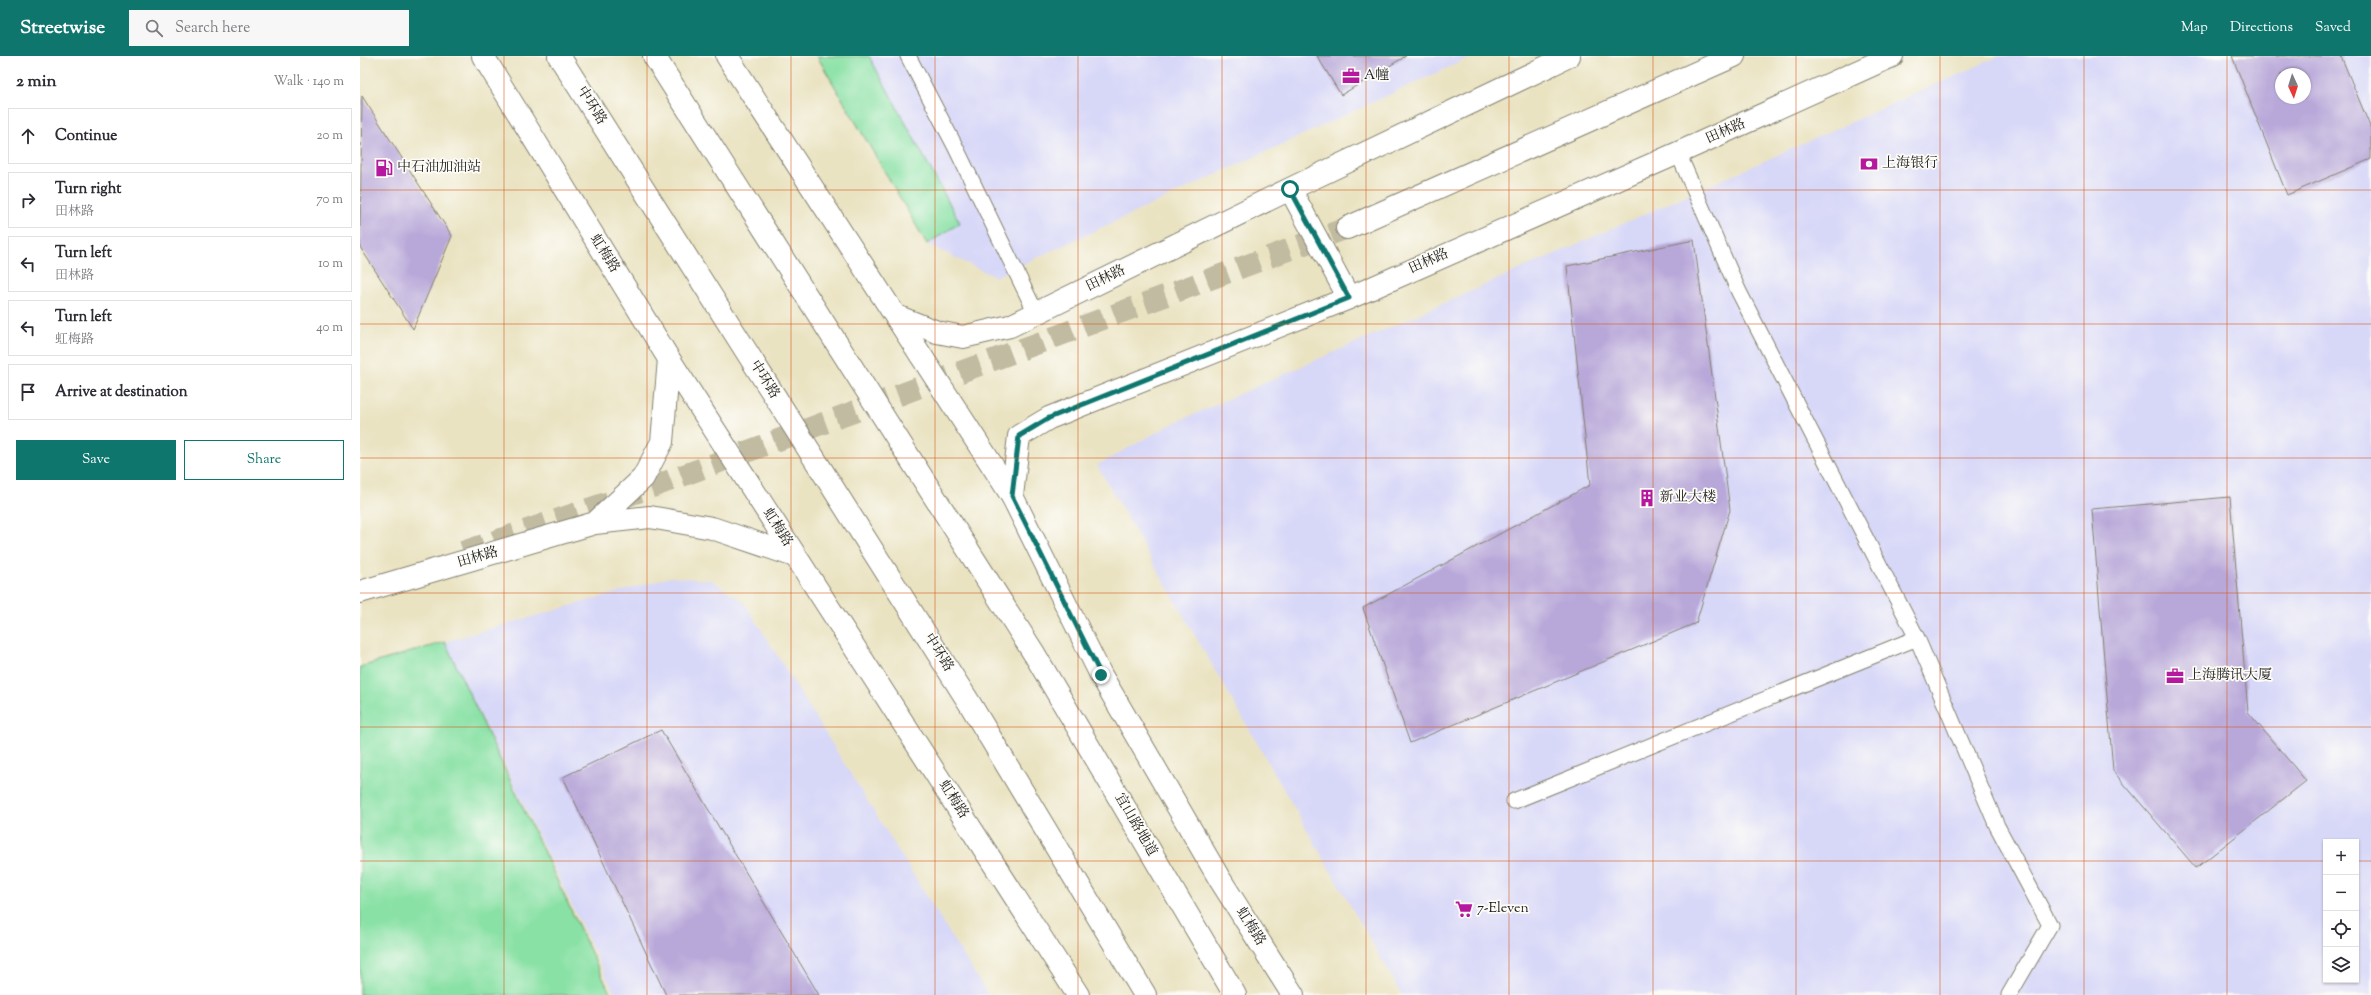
<!DOCTYPE html>
<html lang="en">
<head>
<meta charset="utf-8">
<style>
  :root { --surface:#fff; --page:#f7f7f7; --text:#2b2b33; --muted:#7c7c81; --line:#e1e1e2; --accent:#0f766e }
  body { margin:0; font-family:"Sorts Mill Goudy","Noto Serif SC",serif; background:var(--page); color:var(--text) }
  .controls { position:absolute; right:12px; bottom:12px; display:grid; overflow:hidden; border-radius:0px; box-shadow:0 1px 3px #0004 }
  .controls button { width:36px; height:36px; display:grid; place-items:center; padding:0; border:0; border-bottom:1px solid var(--line); background:var(--surface); color:var(--text); font:20px sans-serif }
  .compass { position:absolute; left:1915px; top:12px; width:36px; height:36px; border-radius:50%; background:var(--surface); box-shadow:0 1px 3px #0004; rotate:176deg }
  .stop { position:absolute; width:12px; height:12px; margin:-9px; border:3px solid #0f766e; border-radius:50%; background:#fff }
  .stop.end { background:#0f766e; border-color:#fff; box-shadow:0 1px 4px #0008 }
  .list { margin:0; padding:0; list-style:none }
  h2 { display:flex; justify-content:space-between; align-items:center; height:52px; margin:0; padding:0 16px; font-size:17px }
  h2 small { font-size:13px; font-weight:400; color:var(--muted) }
  .list li { display:grid; grid-template-columns:26px 1fr auto; gap:12px; align-items:center; box-sizing:border-box; height:56px; margin:0 8px 8px; padding:0 8px; border:1px solid var(--line); border-radius:0px }
  .list b { display:block; font-size:15px; white-space:nowrap }
  .list p { margin:0; font-size:13px; white-space:nowrap; color:var(--muted) }
  .list em { font-size:13px; font-style:normal; color:var(--muted) }
  .actions { display:flex; gap:8px; padding:12px 16px }
  .actions a { flex:1; padding:9px 0; border:1px solid var(--accent); border-radius:0px; text-align:center; font-size:14px; color:var(--accent) }
  .actions .main { background:var(--accent); color:#fff }
  .icon { flex:none; width:22px; height:22px; fill:none; stroke:currentColor; stroke-width:2; stroke-linecap:round; stroke-linejoin:round }
  .map { position:relative; flex:none; width:2011px; height:939px; overflow:hidden }
  header { display:flex; align-items:center; gap:24px; box-sizing:border-box; height:56px; padding:0 20px; background:var(--accent); color:#fff }
  header strong { font-size:19px }
  nav { display:flex; gap:22px; margin-inline-start:auto; font-size:14px }
  .search { width:280px; height:36px; background:var(--page); display:flex; align-items:center; gap:10px; box-sizing:border-box; padding:0 14px; border-radius:0px; color:var(--muted); font-size:15px }
  main { display:flex }
  aside { flex:1; background:var(--surface) }
  .map>svg:first-child { display:block }
  .built { fill:#d7d7f8; fill-rule:evenodd }
  .green { fill:#89e1a5; stroke:#527e60 }
  .building { fill:#b8a7d9; fill-rule:evenodd }
  .lines { fill:none; stroke-linecap:round; stroke-linejoin:round }
  .tertiary-tunnel { stroke:#c1bba1; stroke-width:22; stroke-dasharray:22 11; stroke-linecap:butt }
  .service-casing { stroke:#83806f; stroke-width:17 }
  .tertiary-casing { stroke:#83806f; stroke-width:24 }
  .primary-casing { stroke:#83806f; stroke-width:24 }
  .trunk-casing { stroke:#83806f; stroke-width:24 }
  .service { stroke:#fff; stroke-width:15 }
  .tertiary { stroke:#fff; stroke-width:22 }
  .primary { stroke:#fff; stroke-width:22 }
  .trunk { stroke:#fff; stroke-width:22 }
  .route { stroke:#0f766e; stroke-width:5 }
  .grid { fill:none; stroke:#d4530e; stroke-width:1; stroke-opacity:0.55 }
  .labels { text-anchor:middle; dominant-baseline:central; stroke-width:3.5; stroke-linejoin:round; paint-order:stroke }
  .poi-label { font-size:14px; fill:#1c1c1c; stroke:#fdfcf7; text-anchor:start }
  .street-label { font-size:14px; fill:#1c1c1c; stroke:#fdfcf7 }
</style>
</head>
<body>
<header>
<strong>Streetwise</strong>
<div class="search"><svg class="icon" aria-label="search" viewBox="0 0 24 24"><circle cx="10" cy="10" r="6"/><path d="M15 15l6 6"/></svg>Search here</div>
<nav><a>Map</a><a>Directions</a><a>Saved</a></nav>
</header>
<main>
<aside>
<h2>2 min<small>Walk · 140 m</small></h2>
<ul class="list">
<li><svg class="icon" aria-label="ahead" viewBox="0 0 24 24"><path d="M12 20V5M6 11l6-6 6 6"/></svg><div><b>Continue</b></div><em>20 m</em></li>
<li><svg class="icon" aria-label="right" viewBox="0 0 24 24"><path d="M7 20v-9h11M14 6l5 5-5 5"/></svg><div><b>Turn right</b><p>田林路</p></div><em>70 m</em></li>
<li><svg class="icon" aria-label="left" viewBox="0 0 24 24"><path d="M17 20v-9H6M10 6l-5 5 5 5"/></svg><div><b>Turn left</b><p>田林路</p></div><em>10 m</em></li>
<li><svg class="icon" aria-label="left" viewBox="0 0 24 24"><path d="M17 20v-9H6M10 6l-5 5 5 5"/></svg><div><b>Turn left</b><p>虹梅路</p></div><em>40 m</em></li>
<li><svg class="icon" aria-label="arrive" viewBox="0 0 24 24"><path d="M6 21V4h12l-3 4 3 4H6"/></svg><div><b>Arrive at destination</b></div></li>
</ul>
<div class="actions"><a class="main">Save</a><a>Share</a></div>
</aside>
<div class="map">
<svg width="2011" height="939" viewBox="0 0 2011 939">
  <rect width="100%" height="100%" fill="#fdfcf7"/>
  <filter id="ink" filterUnits="userSpaceOnUse"><feTurbulence type="fractalNoise" baseFrequency=".025" numOctaves="2"/><feDisplacementMap in="SourceGraphic" scale="8" xChannelSelector="R" yChannelSelector="G"/><feConvolveMatrix kernelMatrix="1 2 1 2 8 2 1 2 1" color-interpolation-filters="sRGB"/></filter>
  <filter id="wash" filterUnits="userSpaceOnUse"><feTurbulence type="fractalNoise" baseFrequency=".012" numOctaves="4" result="noise"/><feDisplacementMap in="SourceGraphic" scale="16" xChannelSelector="R" yChannelSelector="G"/><feGaussianBlur stdDeviation="0.9" result="paint"/><feColorMatrix in="noise" values="0 0 0 0 0 0 0 0 0 0 0 0 0 0 0 0 0 1.4 0 .05"/><feComposite in="paint" operator="in"/></filter>
  <g filter="url(#wash)">
    <rect width="100%" height="100%" fill="#eae3c2"/>
    <path class="built" d="M 457,0 L 1113,0 L 635,221 L 567,188 Z
      M 1640,0 L 2011,0 L 2011,939 L 1042,939 L 737,409 L 810,369 ZM 1921,18 L 1945,18 L 1945,42 L 1921,42 ZM 1966,786 L 1996,786 L 1996,924 L 1966,924 Z
      M 310,521 L 351,524 L 384,546 L 628,939 L 255,939 L 85,586 Z"/>
    <path class="green" d="M 457,0 L 509,0 L 600,167 L 567,188 Z
      M 85,586 L 251,939 L 0,939 L 0,611 Z"/>
    <g id="blocks">
      <path class="building" d="M 957,0 L 1046,0 L 981,39 Z
        M 1872,0 L 1981,0 L 2011,73 L 2011,103 L 1927,139 ZM 1921,18 L 1945,18 L 1945,42 L 1921,42 Z
        M 2,40 L 92,180 L 53,273 L 0,191 Z
        M 1334,184 L 1370,454 L 1336,567 L 1050,687 L 1003,552 L 1230,429 L 1207,210 Z
        M 1870,441 L 1888,656 L 1946,725 L 1836,812 L 1753,715 L 1732,453 Z
        M 301,674 L 459,939 L 306,939 L 203,721 Z"/>
    </g>
  </g>
  <g filter="url(#ink)">
    <use href="#blocks" fill-opacity="0" stroke="#83806f" stroke-width="1"/>
    <g class="lines">
      <path class="tertiary-tunnel" d="M 103,496 L 284,434 L 987,172"/>
      <g class="service-casing">
        <path id="service" d="M 548,0 L 595,90 L 676,257
          M 1318,97 L 1379,236 L 1557,582 L 1637,770 L 1690,869 L 1649,939
          M 1154,745 L 1557,582"/>
      </g>
      <g class="tertiary-casing">
        <path id="tertiary" d="M 930,133 L 989,242
          M 987,172 L 1374,0
          M 536,260 L 577,276 L 603,281 L 650,270 L 930,133 L 1209,0
          M 309,303 L 302,386 L 283,422 L 235,467 L 290,461 L 352,472 L 435,500
          M 652,440 L 659,380 L 689,362 L 989,242 L 1318,97 L 1532,0
          M 0,536 L 235,467"/>
      </g>
      <g class="primary-casing">
        <path id="primary" d="M 123,0 L 309,303 L 718,939
          M 367,0 L 652,440 L 741,619 L 859,822 L 933,939"/>
      </g>
      <g class="trunk-casing">
        <path id="trunk" d="M 199,0 L 610,648 L 785,939
          M 294,0 L 675,599 L 875,939"/>
      </g>
      <use href="#service" class="service"/>
      <use href="#tertiary" class="tertiary"/>
      <use href="#primary" class="primary"/>
      <use href="#trunk" class="trunk"/>
    </g>
  </g>
  <g class="lines" filter="url(#ink)">
    <path class="route" d="M 741,619 L 652,440 L 659,380 L 689,362 L 989,242 L 930,133"/>
  </g>
  <path class="grid" d="M 144,0 L 144,939M 287,0 L 287,939M 431,0 L 431,939M 575,0 L 575,939M 718,0 L 718,939M 862,0 L 862,939M 1006,0 L 1006,939M 1149,0 L 1149,939M 1293,0 L 1293,939M 1436,0 L 1436,939M 1580,0 L 1580,939M 1724,0 L 1724,939M 1867,0 L 1867,939M 0,134 L 2011,134M 0,268 L 2011,268M 0,402 L 2011,402M 0,537 L 2011,537M 0,671 L 2011,671M 0,805 L 1966,805M 1996,805 L 2011,805"/>
  <defs>
    <g id="office-bare" transform="scale(1.38)"><path d="M-6-3h4V-5.5h4V-3h4V5H-6ZM-1-4.5V-3h2v-1.5ZM-6 0V1H6V0Z" fill="#b5179e" stroke="#fdfcf7" stroke-width="2.5" paint-order="stroke"/></g>
    <g id="bank-bare" transform="scale(1.38)"><path d="M-6-4H6V4H-6ZM0-2.3a2.3 2.3 0 1 0 0 4.6a2.3 2.3 0 1 0 0-4.6Z" fill="#b5179e" stroke="#fdfcf7" stroke-width="2.5" paint-order="stroke"/></g>
    <g id="fuel-bare" transform="scale(1.38)"><path d="M-5.5-6h7V0h2V4h1.3V-2.5L3-4.5l.8-.8L6-3V5H2.5V1h-1V6h-7ZM-4.2-4.7v3.2H.2V-4.7Z" fill="#b5179e" stroke="#fdfcf7" stroke-width="2.5" paint-order="stroke"/></g>
    <g id="building-bare" transform="scale(1.38)"><path d="M-4-6H4V6H1V3H-1V6H-4ZM-2.5-4.3h1.7v1.8h-1.7ZM.8-4.3h1.7v1.8H.8ZM-2.5-1h1.7V.8h-1.7ZM.8-1h1.7V.8H.8Z" fill="#b5179e" stroke="#fdfcf7" stroke-width="2.5" paint-order="stroke"/></g>
    <g id="supermarket-bare" transform="scale(1.38)"><path d="M-6-5.5h2.5l.6 2H6L4.5 2H-2.5L-4.4-4H-6ZM-1.5 3.2a1.3 1.3 0 1 0 .1 0ZM3 3.2a1.3 1.3 0 1 0 .1 0Z" fill="#b5179e" stroke="#fdfcf7" stroke-width="2.5" paint-order="stroke"/></g>
  </defs>
  <g fill-rule="evenodd">
    <use href="#office-bare" x="991" y="20"/>
    <use href="#bank-bare" x="1509" y="108"/>
    <use href="#fuel-bare" x="24" y="112"/>
    <use href="#building-bare" x="1287" y="442"/>
    <use href="#office-bare" x="1815" y="620"/>
    <use href="#supermarket-bare" x="1104" y="853"/>
  </g>
  <g class="labels">
    <g class="poi-label">
      <text x="1004" y="20">A幢</text>
      <text x="1522" y="108">上海银行</text>
      <text x="37" y="112">中石油加油站</text>
      <text x="1300" y="442">新业大楼</text>
      <text x="1828" y="620">上海腾讯大厦</text>
      <text x="1117" y="853">7-Eleven</text>
    </g>
    <g class="street-label">
      <text transform="translate(231 50) rotate(58)">中环路</text>
      <text transform="translate(1366 76) rotate(-24)">田林路</text>
      <text transform="translate(244 198) rotate(58)">虹梅路</text>
      <text transform="translate(1069 206) rotate(-24)">田林路</text>
      <text transform="translate(746 223) rotate(-26)">田林路</text>
      <text transform="translate(404 324) rotate(58)">中环路</text>
      <text transform="translate(417 472) rotate(57)">虹梅路</text>
      <text transform="translate(118 502) rotate(-16)">田林路</text>
      <text transform="translate(578 597) rotate(58)">中环路</text>
      <text transform="translate(593 744) rotate(57)">虹梅路</text>
      <text transform="translate(775 769) rotate(60)">宜山路地道</text>
      <text transform="translate(890 871) rotate(58)">虹梅路</text>
    </g>
  </g>
</svg>
<div class="controls">
<button>+</button>
<button>−</button>
<button><svg class="icon" aria-label="locate" viewBox="0 0 24 24"><circle cx="12" cy="12" r="6"/><path d="M12 2v4M12 18v4M2 12h4M18 12h4"/></svg></button>
<button><svg class="icon" aria-label="layers" viewBox="0 0 24 24"><path d="M12 4l9 5-9 5-9-5zM3 14l9 5 9-5"/></svg></button>
</div>
<svg class="compass" viewBox="-18 -18 36 36"><path d="M0-13l5 13h-10z" fill="#e53935"/><path d="M0 13l5-13h-10z" fill="#7c7c81"/></svg>
<div class="stop" style="left:930px;top:133px"></div>
<div class="stop end" style="left:741px;top:619px"></div>
</div>
</main>
</body>
</html>
